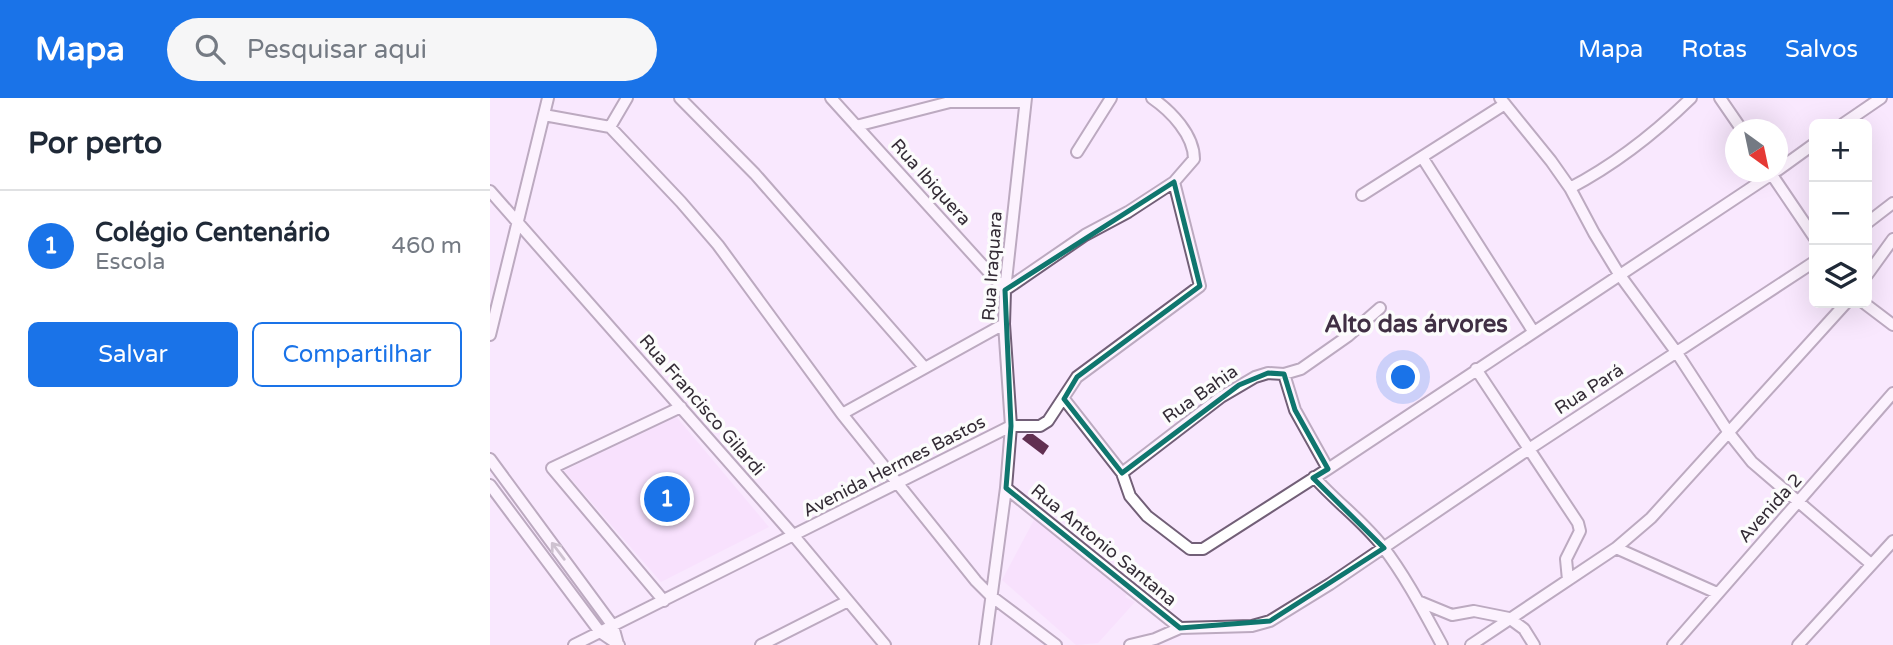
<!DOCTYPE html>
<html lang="pt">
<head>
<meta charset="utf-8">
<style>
  :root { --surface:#fff; --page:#f6f6f7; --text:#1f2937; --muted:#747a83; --line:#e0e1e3; --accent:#1a73e8 }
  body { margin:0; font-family:"Varela Round",sans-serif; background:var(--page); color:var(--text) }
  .controls { position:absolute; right:21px; top:21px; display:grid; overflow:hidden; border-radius:10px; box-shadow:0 7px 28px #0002 }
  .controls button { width:63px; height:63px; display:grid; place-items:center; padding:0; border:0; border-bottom:2px solid var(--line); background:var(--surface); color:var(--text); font:35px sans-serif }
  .compass { position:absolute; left:1235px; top:21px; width:63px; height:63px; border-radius:50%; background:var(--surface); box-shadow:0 7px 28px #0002; rotate:147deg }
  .you { position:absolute; left:914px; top:280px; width:24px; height:24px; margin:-18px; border:5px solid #fff; border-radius:50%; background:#1a73e8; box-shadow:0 0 0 10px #1a73e833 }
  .badge { display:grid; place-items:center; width:46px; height:46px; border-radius:50%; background:var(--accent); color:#fff; font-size:23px; font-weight:700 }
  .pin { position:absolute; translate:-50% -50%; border:4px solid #fff; box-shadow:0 2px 7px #0006 }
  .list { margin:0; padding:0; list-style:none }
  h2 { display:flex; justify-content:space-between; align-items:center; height:91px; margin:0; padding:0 28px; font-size:30px }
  h2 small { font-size:23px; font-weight:400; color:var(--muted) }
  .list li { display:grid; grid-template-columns:46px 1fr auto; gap:21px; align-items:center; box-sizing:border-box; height:112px; padding:0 28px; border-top:2px solid var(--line) }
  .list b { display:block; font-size:26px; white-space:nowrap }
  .list p { margin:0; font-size:23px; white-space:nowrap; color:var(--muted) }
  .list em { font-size:23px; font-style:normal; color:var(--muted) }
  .actions { display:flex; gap:14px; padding:21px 28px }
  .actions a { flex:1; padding:16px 0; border:2px solid var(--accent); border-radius:10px; text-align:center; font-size:24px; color:var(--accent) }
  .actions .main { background:var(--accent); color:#fff }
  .icon { flex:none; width:38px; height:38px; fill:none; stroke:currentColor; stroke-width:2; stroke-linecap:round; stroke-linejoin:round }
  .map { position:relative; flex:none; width:1403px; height:547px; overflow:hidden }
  header { display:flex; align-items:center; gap:42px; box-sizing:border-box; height:98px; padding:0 35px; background:var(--accent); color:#fff }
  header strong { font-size:33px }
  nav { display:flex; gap:38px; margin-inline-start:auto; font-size:24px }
  .search { width:490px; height:63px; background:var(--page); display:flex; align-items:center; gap:18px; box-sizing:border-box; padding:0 24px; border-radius:38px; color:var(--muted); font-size:26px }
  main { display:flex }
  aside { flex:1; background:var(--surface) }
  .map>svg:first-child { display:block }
  .built { fill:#f5dafc }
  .building { fill:#612f51 }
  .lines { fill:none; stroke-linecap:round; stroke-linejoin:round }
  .minor-casing { stroke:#725f77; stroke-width:14 }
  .minor { stroke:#fff; stroke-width:10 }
  .oneway { stroke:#9a969a }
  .marked { fill:none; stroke:#0f766e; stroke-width:5; stroke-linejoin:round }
  .labels { text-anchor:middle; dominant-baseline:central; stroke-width:7; stroke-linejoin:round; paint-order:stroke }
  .street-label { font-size:18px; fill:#342c36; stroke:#fcfcfc }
  .district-label { font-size:24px; font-weight:bold; fill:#402f44; stroke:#fcfcfc }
</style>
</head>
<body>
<header>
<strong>Mapa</strong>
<div class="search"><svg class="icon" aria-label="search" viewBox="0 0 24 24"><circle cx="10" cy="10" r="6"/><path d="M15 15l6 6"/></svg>Pesquisar aqui</div>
<nav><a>Mapa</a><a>Rotas</a><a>Salvos</a></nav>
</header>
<main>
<aside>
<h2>Por perto<small></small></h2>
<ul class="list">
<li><span class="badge">1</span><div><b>Colégio Centenário</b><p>Escola</p></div><em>460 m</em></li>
</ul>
<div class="actions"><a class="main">Salvar</a><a>Compartilhar</a></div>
</aside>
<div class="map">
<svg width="1403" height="547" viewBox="0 0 1403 547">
  <rect width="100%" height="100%" fill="#f9e8fe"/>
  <path class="built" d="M 184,316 L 279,429 L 171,484 L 74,373 Z
    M 545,420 L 630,484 L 639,494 L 635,499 L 645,504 L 608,545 L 586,547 L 512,482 Z"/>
  <path class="building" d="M 537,336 L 543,336 L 559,348 L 553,357 L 532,341 Z"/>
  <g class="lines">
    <g class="minor-casing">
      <path id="minor" d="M 190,0 L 265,76 L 434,269
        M 341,0 L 515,192 L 595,137 L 638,114 L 684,84 L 704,61 C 704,37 681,13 662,0
        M 1010,0 L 1061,63 L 1080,90 L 1104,135 L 1129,176 L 1187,255 L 1239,335 L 1262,364 L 1381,466
        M 1230,0 L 1252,32
        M 54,17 L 120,29 L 191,104 L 228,147 L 352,316 L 486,483 L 501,498 L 566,547
        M 1353,26 L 1391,0
        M 366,28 L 460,4 L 535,4
        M 120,29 L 137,0
        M 587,54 L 621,0
        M 932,59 L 1043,233
        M 1288,72 L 1324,46
        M 1280,74 L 1324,139
        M 1080,90 C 1126,66 1164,36 1201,0
        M 0,93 L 304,438 L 395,547
        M 872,97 L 1015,6
        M 1377,125 L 1403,105
        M 1377,177 L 1403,141
        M 1374,205 L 1403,227
        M 0,237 L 58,0
        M 986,271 L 1088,425 L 1090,433 L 1076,461 L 1078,482
        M 794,276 L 805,312 L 838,371
        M 574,301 L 632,375 L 731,299 L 765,279 L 778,275 L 794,276 L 811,271 L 858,238 L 890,210
        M 352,316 L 514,226
        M 0,361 L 123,528 L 128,546
        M 632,375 L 640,398 L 657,418 L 700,451 L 713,451 L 838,371 L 1285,74
        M 824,379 C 846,404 873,423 893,449 C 916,479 934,514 952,547
        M 0,387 L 110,534 L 129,547
        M 516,390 L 690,530
        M 1126,450 L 1227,495
        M 174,503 L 62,370 L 191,309
        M 928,503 L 962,517 L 984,513 L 1019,520 L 1034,531 L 1044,547
        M 84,547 L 521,328 L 550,328 L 558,323 L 587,279 L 710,188 L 684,84
        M 271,547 L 358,503
        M 495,547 L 516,390 L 521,328 L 514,226 L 515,192 L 536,0
        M 640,547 L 665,541 L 690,530 L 762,528 L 780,523 L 840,486 L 1039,351 L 1324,164
        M 981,547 L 1126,450 L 1161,420 L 1356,205
        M 1183,547 L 1403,295
        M 1308,547 L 1403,443"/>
    </g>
    <use href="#minor" class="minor"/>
  </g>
  <defs><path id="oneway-shaft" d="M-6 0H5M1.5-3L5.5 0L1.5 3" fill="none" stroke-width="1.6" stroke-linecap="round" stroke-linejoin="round" transform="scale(1.75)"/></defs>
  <use class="oneway" href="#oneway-shaft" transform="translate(68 453) rotate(-127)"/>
  <path d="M0 0H1403V547H0ZM 684,84 L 710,188 L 587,279 L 574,301 L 632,375 L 749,287 L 778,275 L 794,276 L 805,312 L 838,371 L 823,380 L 894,450 L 780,523 L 690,530 L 516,390 L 521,328 L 515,192 Z" fill="#f9e8fe" fill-opacity=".55" fill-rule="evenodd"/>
  <path class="marked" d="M 684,84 L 710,188 L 587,279 L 574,301 L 632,375 L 749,287 L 778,275 L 794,276 L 805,312 L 838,371 L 823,380 L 894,450 L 780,523 L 690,530 L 516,390 L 521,328 L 515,192 Z"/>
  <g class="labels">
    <g class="street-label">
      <text transform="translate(441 84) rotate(48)">Rua Ibiquera</text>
      <text transform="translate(502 168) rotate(-86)">Rua Iraquara</text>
      <text transform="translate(1099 291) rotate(-33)">Rua Pará</text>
      <text transform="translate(710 296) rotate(-35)">Rua Bahia</text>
      <text transform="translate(212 307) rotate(49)">Rua Francisco Gilardi</text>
      <text transform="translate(404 368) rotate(-27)">Avenida Hermes Bastos</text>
      <text transform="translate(1280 410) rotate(-48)">Avenida 2</text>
      <text transform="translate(614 447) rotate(39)">Rua Antonio Santana</text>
    </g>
    <g class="district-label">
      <text x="926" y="226">Alto das árvores</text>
    </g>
  </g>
</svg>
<div class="controls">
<button>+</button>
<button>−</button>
<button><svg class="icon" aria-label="layers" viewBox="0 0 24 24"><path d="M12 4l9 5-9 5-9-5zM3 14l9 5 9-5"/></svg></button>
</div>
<svg class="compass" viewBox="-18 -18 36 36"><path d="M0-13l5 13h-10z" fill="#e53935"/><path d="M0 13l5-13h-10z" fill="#747a83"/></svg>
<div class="you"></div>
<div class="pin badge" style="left:177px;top:401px">1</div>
</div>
</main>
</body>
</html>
